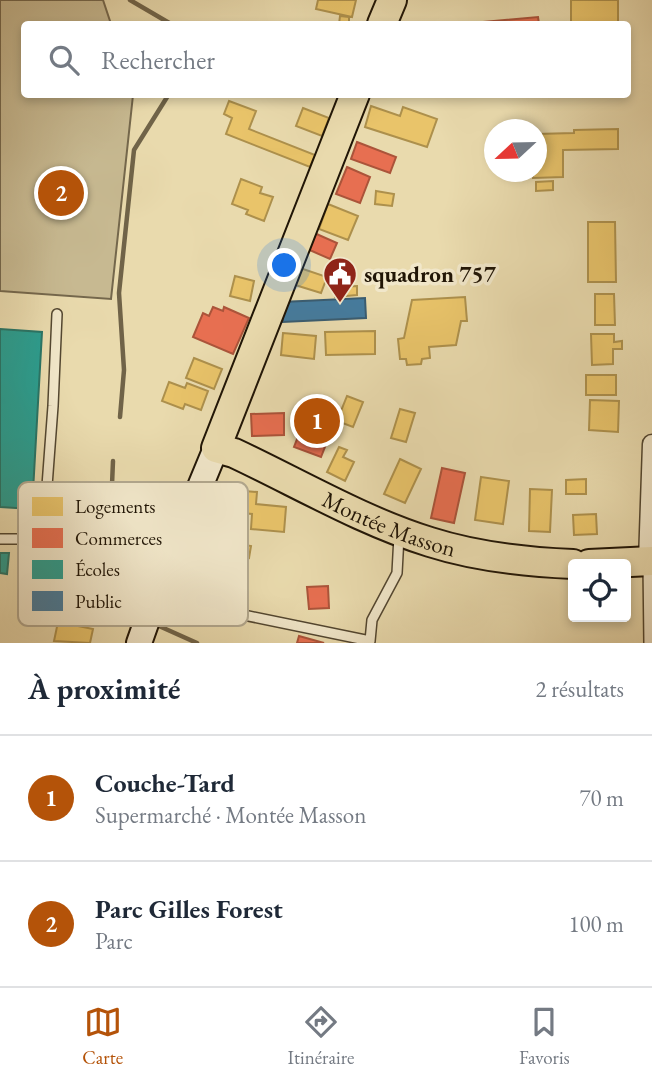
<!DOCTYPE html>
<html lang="fr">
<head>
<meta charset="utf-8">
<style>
  :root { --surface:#fff; --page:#f2f2f3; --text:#1f2937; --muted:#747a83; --line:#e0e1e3; --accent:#b45309 }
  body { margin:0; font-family:"EB Garamond",serif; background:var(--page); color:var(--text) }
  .controls { position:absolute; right:21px; bottom:21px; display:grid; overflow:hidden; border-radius:7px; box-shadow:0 4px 10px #0003 }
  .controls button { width:63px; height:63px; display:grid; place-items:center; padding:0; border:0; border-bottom:2px solid var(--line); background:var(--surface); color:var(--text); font:35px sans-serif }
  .compass { position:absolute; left:484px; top:119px; width:63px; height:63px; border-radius:50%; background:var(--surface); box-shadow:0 4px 10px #0003; rotate:248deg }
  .you { position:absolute; left:285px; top:266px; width:24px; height:24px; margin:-18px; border:5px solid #fff; border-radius:50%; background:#1a73e8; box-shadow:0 0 0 10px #1a73e833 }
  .badge { display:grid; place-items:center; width:46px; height:46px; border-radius:50%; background:var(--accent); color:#fff; font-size:23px; font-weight:700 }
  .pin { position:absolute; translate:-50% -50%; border:4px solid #fff; box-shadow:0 2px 7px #0006 }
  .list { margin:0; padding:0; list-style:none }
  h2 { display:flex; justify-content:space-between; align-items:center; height:91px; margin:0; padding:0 28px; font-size:30px }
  h2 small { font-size:23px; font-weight:400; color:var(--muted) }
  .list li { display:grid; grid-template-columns:46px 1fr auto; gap:21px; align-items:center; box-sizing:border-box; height:126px; padding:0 28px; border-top:2px solid var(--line) }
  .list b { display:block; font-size:26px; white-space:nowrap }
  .list p { margin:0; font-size:23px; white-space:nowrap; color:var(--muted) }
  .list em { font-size:23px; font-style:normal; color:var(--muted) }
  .icon { flex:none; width:38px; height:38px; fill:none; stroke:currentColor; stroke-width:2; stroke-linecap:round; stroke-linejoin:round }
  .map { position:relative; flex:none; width:652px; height:643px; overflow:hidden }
  .search { position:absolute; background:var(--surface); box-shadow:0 4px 10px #0003; left:21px; right:21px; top:21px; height:77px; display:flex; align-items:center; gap:18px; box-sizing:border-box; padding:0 24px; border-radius:7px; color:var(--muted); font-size:26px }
  .sheet { height:343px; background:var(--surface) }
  nav { display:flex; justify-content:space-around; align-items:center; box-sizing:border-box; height:98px; border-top:2px solid var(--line); background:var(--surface); font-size:19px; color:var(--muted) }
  nav a { display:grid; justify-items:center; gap:4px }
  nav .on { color:var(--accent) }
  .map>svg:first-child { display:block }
  .green { fill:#c7b991; stroke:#74674c; stroke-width:2 }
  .homes { fill:#e9c46a; stroke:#ad904c; stroke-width:2 }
  .shops { fill:#e76f51; stroke:#ab543a; stroke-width:2 }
  .schools { fill:#2a9d8f; stroke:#277466; stroke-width:2 }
  .public { fill:#457b9d; stroke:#3a5c70; stroke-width:2 }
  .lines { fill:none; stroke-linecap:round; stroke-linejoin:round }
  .stream { stroke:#706348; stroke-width:4.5 }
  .lane-casing { stroke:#524630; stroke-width:12 }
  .street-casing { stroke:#524630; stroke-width:21 }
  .secondary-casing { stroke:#201506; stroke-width:28 }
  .primary-casing { stroke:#201506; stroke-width:32 }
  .lane { stroke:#f1e7ca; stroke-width:9 }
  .street { stroke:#f1e7ca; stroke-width:18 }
  .secondary { stroke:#f1e7ca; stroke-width:24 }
  .primary { stroke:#e9daad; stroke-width:28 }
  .labels { text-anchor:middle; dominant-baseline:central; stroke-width:7; stroke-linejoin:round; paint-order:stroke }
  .poi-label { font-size:23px; font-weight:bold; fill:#201506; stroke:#f1e7ca; text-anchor:start }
  .street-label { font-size:23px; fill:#201506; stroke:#f1e7ca }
  .key { fill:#f1e7ca; stroke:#b2a88f; stroke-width:2 }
  .key-label { font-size:19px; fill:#201506 }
</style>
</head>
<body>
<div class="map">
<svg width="652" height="643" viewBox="0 0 652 643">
  <rect width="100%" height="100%" fill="#e9daad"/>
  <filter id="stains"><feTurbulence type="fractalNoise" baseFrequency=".00286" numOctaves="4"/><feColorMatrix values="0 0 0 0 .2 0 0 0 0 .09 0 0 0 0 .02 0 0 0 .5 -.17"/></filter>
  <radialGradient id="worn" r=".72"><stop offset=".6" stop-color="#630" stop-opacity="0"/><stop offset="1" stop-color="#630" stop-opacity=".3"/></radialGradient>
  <path class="green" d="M 0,0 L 103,0 L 111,24 L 24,24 L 24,94 L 133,95 L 111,299 L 0,291 Z"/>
  <path class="homes" d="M 318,0 L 356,0 L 352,17 L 316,9 Z
    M 571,0 L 618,0 L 618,24 L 571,24 Z
    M 340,16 L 349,17 L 349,23 L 360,24 L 339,24 Z
    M 229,101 L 256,111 L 249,129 L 315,155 L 310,167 L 226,134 L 232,118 L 224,114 Z
    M 371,106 L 400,116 L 403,107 L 437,119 L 427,147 L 365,127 Z
    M 303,108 L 329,118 L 322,136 L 296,126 Z
    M 618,129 L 618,149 L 563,150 L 563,177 L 533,178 L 533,172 L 536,172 L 536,134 L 574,133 L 574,130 Z
    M 241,179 L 262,187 L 260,193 L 273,197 L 264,221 L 246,214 L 248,210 L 232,204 Z
    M 553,181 L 553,190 L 536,191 L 536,182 Z
    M 376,191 L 394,194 L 392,206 L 375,204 Z
    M 328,204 L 358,216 L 348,240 L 319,229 Z
    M 588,222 L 615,222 L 616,282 L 588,282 Z
    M 297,267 L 327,277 L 321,293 L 292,284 Z
    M 235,276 L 254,281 L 250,301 L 230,296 Z
    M 357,286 L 357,295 L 335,297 L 335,287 Z
    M 595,294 L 614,294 L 615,325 L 595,325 Z
    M 465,297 L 467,321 L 461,321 L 456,345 L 429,347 L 430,358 L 422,359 L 421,364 L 407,365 L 406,359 L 400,359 L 398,339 L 404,338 L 412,300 Z
    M 375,331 L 375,354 L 326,355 L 325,332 Z
    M 283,333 L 316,336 L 314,359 L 281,355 Z
    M 591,334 L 614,334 L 614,342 L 622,341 L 622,349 L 613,349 L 613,364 L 592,365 Z
    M 194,358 L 222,369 L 214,389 L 186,378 Z
    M 586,375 L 616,375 L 616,395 L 586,395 Z
    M 169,382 L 185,388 L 187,383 L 208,391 L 201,410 L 185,404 L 183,409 L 162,401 Z
    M 347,396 L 363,402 L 353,427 L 337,421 Z
    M 590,400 L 619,401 L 618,432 L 589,430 Z
    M 400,409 L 415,413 L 406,442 L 391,438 Z
    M 339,447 L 347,450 L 343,457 L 354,462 L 345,481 L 327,472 Z
    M 400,459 L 421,469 L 405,503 L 384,494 Z
    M 481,477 L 509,481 L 503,524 L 475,520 Z
    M 586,479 L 586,494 L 566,494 L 566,480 Z
    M 530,489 L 552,490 L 550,532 L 529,531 Z
    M 233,490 L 257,492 L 256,504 L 286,507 L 284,532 L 251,529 L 252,514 L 230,512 Z
    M 596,514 L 597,534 L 574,535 L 573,515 Z
    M 223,541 L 251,546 L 249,558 L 238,556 L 236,567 L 220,564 Z
    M 58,622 L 93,629 L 90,643 L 54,641 Z"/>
  <path class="shops" d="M 538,17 L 539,24 L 444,24 L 483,22 Z
    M 357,142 L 396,157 L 390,173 L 351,159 Z
    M 347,167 L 370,177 L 360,203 L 336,194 Z
    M 312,232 L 337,243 L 330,259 L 305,248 Z
    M 213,307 L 223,311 L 224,307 L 249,318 L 233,354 L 193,337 L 203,313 L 209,316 Z
    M 313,398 L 340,409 L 321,457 L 294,447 Z
    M 284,413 L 284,435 L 252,436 L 251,414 Z
    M 442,468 L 465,473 L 454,523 L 431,518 Z
    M 328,586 L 329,608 L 309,609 L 307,587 Z
    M 299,636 L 324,643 L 297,643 Z"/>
  <path class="schools" d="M 0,329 L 42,332 L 32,509 L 0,507 Z
    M 0,553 L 9,553 L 7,574 L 0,573 Z"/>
  <path class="public" d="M 365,298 L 366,318 L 283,322 L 282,302 Z"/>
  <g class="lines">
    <path class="stream" d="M 130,0 L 171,24
      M 120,417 L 124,370 L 119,293 L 134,150 L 169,94
      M 113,461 C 111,512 107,560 122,610 L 134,615
      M 159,626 L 197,643"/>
    <g class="lane-casing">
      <path id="lane" d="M 0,539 L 26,539 L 44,526 L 53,406 L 57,314
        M 648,564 L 649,643
        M 162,581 L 234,613 L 370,641 L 372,620 L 397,573 L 399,536"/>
    </g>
    <g class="street-casing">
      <path id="street" d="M 648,561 L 652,444"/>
    </g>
    <g class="secondary-casing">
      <path id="secondary" d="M 139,643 L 161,581 L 216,448"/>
    </g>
    <g class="primary-casing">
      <g id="primary">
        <path d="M 382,24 L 392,0"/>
        <path id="s1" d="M 355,94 L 216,448 L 234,453 C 298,483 362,521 430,542 C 477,557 524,562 573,564"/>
        <path d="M 589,564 L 652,561"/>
      </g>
    </g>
    <use href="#lane" class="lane"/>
    <use href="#street" class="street"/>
    <use href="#secondary" class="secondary"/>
    <use href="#primary" class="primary"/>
  </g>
  <defs>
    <g id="civic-pin" transform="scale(1.75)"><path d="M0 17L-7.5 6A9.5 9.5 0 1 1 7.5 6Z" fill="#8f2418" stroke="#f1e7ca"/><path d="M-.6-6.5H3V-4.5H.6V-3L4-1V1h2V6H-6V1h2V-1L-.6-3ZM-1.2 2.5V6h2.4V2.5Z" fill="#fff"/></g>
  </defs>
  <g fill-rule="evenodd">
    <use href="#civic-pin" x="340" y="274"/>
  </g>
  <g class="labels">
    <g class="poi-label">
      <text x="364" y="274">squadron 757</text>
    </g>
    <g class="street-label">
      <text stroke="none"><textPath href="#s1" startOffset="570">Montée Masson</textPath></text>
    </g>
  </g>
  <rect x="18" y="482" width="230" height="144" rx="10" class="key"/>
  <rect x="32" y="497" width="31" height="19" fill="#e9c46a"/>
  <rect x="32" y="528" width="31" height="20" fill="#e76f51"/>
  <rect x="32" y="560" width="31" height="19" fill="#2a9d8f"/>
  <rect x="32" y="591" width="31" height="20" fill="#457b9d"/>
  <g class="key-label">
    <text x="75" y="513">Logements</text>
    <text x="75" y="545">Commerces</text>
    <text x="75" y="576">Écoles</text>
    <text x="75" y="608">Public</text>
  </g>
  <rect width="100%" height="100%" filter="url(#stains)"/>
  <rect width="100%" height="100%" fill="url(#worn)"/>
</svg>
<div class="controls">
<button><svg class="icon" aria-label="locate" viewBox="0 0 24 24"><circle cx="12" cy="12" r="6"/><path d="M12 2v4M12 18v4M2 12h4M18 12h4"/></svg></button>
</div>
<svg class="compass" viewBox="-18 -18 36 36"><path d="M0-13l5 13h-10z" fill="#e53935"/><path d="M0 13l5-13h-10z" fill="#747a83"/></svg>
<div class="you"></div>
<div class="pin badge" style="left:317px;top:421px">1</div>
<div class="pin badge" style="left:61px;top:193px">2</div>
<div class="search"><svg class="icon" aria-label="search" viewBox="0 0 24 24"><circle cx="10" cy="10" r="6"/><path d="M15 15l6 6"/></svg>Rechercher</div>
</div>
<section class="sheet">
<h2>À proximité<small>2 résultats</small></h2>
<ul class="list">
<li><span class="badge">1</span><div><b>Couche-Tard</b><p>Supermarché · Montée Masson</p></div><em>70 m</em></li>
<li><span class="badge">2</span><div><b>Parc Gilles Forest</b><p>Parc</p></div><em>100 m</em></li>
</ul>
</section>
<nav>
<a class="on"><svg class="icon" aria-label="map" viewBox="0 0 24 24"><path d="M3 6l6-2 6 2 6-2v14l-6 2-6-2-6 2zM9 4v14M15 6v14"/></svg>Carte</a>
<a><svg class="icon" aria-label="directions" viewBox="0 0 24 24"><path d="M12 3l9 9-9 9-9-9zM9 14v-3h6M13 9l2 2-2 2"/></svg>Itinéraire</a>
<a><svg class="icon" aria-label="saved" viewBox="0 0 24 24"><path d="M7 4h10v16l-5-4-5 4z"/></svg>Favoris</a>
</nav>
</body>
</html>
